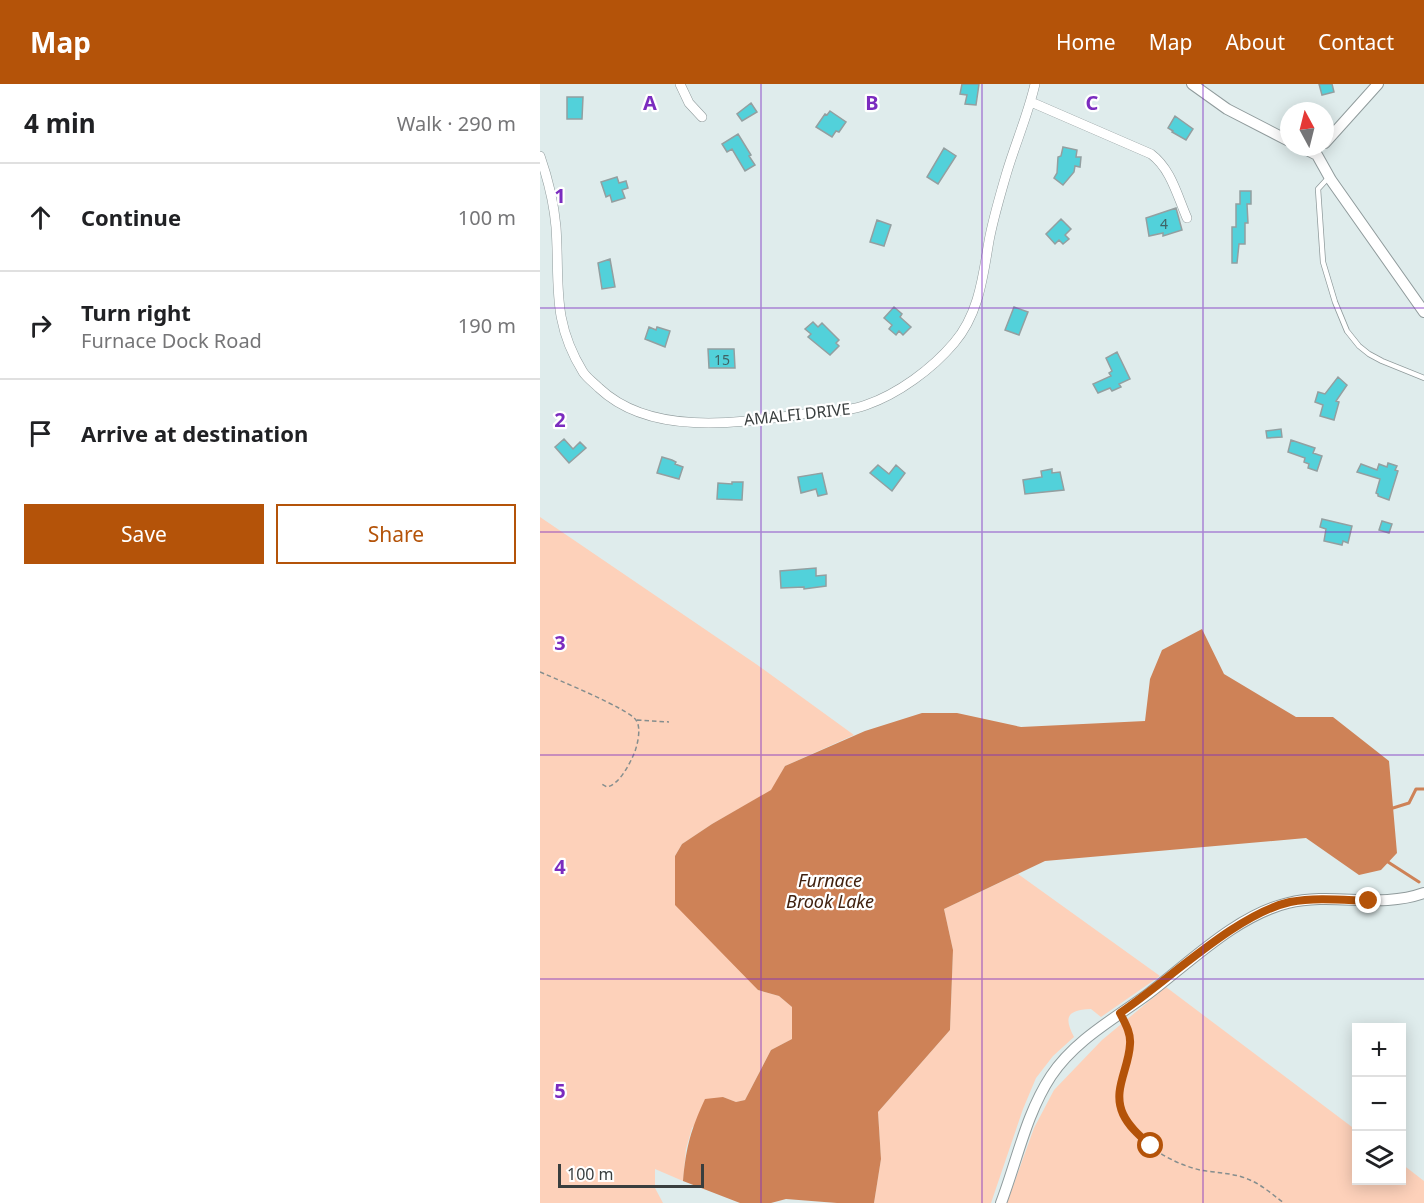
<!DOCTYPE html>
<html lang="en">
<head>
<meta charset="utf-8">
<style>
  :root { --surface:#fff; --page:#f2f2f2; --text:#202124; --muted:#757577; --line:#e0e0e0; --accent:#b45309 }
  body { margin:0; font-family:"Noto Sans",sans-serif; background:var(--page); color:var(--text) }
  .controls { position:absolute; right:18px; bottom:18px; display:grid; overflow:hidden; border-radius:0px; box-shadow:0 3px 15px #0003 }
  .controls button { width:54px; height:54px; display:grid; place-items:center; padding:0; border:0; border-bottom:2px solid var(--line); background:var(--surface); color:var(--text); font:30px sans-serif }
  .compass { position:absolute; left:740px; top:18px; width:54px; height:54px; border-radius:50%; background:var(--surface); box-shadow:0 3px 15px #0003; rotate:353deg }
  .scale { position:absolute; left:18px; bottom:15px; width:146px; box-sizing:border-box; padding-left:6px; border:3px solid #393e3e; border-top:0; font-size:16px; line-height:21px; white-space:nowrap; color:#393e3e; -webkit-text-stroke:4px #fff; paint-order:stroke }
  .stop { position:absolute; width:18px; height:18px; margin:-14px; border:4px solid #b45309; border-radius:50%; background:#fff }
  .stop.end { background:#b45309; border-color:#fff; box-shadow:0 2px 6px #0008 }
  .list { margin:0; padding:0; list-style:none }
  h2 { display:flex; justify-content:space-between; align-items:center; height:78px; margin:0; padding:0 24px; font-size:26px }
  h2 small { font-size:20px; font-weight:400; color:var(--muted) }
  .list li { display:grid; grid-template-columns:39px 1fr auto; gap:18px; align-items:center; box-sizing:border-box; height:108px; padding:0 24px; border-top:2px solid var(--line) }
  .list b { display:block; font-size:22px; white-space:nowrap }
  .list p { margin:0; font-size:20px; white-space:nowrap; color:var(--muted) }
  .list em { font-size:20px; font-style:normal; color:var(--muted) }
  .actions { display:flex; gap:12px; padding:18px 24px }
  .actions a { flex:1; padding:14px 0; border:2px solid var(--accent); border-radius:0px; text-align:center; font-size:21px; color:var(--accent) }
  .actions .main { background:var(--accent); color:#fff }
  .icon { flex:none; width:33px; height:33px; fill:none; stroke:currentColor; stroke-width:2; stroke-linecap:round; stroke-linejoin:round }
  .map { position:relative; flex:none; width:884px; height:1119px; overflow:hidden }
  header { display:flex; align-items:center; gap:36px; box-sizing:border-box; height:84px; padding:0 30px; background:var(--accent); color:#fff }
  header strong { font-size:28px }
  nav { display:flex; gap:33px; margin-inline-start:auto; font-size:21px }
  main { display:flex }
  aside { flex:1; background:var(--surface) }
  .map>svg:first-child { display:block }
  .green { fill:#fdd1ba }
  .water { fill:#ce8257 }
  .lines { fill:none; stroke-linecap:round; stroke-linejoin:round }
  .stream { stroke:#ce8257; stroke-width:3 }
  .building { fill:#52d1da; stroke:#939fa0; stroke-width:1.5 }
  .service-casing { stroke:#909b9c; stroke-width:6 }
  .minor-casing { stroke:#909b9c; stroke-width:10 }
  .tertiary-casing { stroke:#909b9c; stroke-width:12 }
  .path { stroke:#858e8e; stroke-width:1.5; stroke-dasharray:4.5 3; stroke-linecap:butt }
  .service { stroke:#fff; stroke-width:4.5 }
  .minor { stroke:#fff; stroke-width:9 }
  .tertiary { stroke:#fff; stroke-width:10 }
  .route { stroke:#b45309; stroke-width:8 }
  .grid { fill:none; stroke:#7b2cbf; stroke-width:1.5; stroke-opacity:0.55 }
  .labels { text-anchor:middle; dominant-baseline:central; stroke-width:4.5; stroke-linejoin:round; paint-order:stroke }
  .number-label { font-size:14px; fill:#3f6365 }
  .street-label { font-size:16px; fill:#393e3e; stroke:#fff }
  .water-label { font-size:18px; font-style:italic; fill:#412210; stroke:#fff }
  .grid-label { font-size:20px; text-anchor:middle; font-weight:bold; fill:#7b2cbf; stroke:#fff; stroke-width:4.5; stroke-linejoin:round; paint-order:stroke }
</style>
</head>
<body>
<header>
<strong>Map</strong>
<nav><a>Home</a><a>Map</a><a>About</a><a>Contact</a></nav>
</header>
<main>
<aside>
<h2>4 min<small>Walk · 290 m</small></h2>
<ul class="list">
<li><svg class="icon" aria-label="ahead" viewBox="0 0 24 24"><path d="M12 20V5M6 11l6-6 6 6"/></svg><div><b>Continue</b></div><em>100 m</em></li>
<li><svg class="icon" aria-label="right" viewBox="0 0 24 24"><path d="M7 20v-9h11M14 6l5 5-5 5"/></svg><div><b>Turn right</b><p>Furnace Dock Road</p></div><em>190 m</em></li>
<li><svg class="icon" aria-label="arrive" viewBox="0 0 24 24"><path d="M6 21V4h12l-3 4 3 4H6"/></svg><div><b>Arrive at destination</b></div></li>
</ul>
<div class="actions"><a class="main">Save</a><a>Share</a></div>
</aside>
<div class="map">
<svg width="884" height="1119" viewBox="0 0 884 1119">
  <rect width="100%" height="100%" fill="#dfecec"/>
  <path class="green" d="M 0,433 L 216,580 L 314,651 L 245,682 L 232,706 L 172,740 L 142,760 L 135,772 L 218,906 L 239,912 L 252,923 L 252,955 L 231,966 L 205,1016 L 196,1018 L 183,1013 L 152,1044 L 146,1065 L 143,1097 L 115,1085 L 115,1104 L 123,1119 L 0,1119 Z
    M 478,790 L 620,892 L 561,933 L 551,925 C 528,926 523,932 534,953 L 513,972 L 496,994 L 483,1025 L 451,1119 L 334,1119 L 341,1075 L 338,1028 L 410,946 L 413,866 L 404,825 Z
    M 626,903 L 816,1046 L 816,1096 L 862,1096 L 862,1080 L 884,1097 L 884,1119 L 467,1119 L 494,1044 L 514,1006 L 562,956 Z"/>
  <path class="water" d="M 662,545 L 684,590 L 756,633 L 793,633 L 849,677 L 857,769 L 841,786 L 819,791 L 766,754 L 505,777 L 404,825 L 413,866 L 410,946 L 338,1028 L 341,1075 L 334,1119 L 297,1119 L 246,1115 L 231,1119 L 200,1119 L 143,1097 C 146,1063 151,1045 165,1015 L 183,1013 L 196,1018 L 205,1016 L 231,966 L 252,955 L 252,923 L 239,912 L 218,906 L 135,821 L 135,772 L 142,760 L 172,740 L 231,706 L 245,682 L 325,647 L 382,629 L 417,629 L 481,643 L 605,637 L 610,595 L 622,566 Z"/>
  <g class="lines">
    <path class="stream" d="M 853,724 L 869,719 L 876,705 L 884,705
      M 848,778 L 879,798"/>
  </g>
  <path class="building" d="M 422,0 L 439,0 L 436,21 L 425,20 L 427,11 L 420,10 Z
    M 779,0 L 792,0 L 794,8 L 782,11 Z
    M 27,13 L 43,13 L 42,35 L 27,35 Z
    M 211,19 L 217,28 L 202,37 L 197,30 Z
    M 290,27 L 306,38 L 299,48 L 296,47 L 292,53 L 276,43 L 285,30 L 287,31 Z
    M 635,32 L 653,45 L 646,56 L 632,48 L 633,47 L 628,44 Z
    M 198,50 L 211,71 L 209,72 L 215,81 L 205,87 L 192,65 L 187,68 L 182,60 Z
    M 523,63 L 537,66 L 536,73 L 541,73 L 540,83 L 535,82 L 534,88 L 523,101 L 514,94 L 517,89 L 518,73 L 521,72 Z
    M 404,64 L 416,72 L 398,100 L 387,93 Z
    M 77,93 L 79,99 L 86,97 L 88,104 L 82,106 L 85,114 L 72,118 L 70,111 L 66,113 L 61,98 Z
    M 700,107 L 711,107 L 711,120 L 707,120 L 708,139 L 705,139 L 705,160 L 699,160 L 697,179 L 692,179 L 692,143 L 696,143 L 696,120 L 700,120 Z
    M 636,124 L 642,146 L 623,152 L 623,149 L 609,152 L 606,134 Z
    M 521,135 L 531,145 L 525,151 L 529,155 L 523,160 L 519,156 L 515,160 L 506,150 Z
    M 337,136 L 351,141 L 344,162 L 330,158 Z
    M 70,175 L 75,203 L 62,205 L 58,179 Z
    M 354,223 L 362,230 L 360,233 L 371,243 L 363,251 L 359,247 L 356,251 L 349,245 L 352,241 L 344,234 Z
    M 474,223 L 488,228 L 479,251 L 465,246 Z
    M 273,238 L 278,243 L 282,239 L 299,256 L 296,259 L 299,262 L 290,271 L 268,253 L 271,250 L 265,245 Z
    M 109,243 L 116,246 L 117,243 L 130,247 L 125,263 L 105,255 Z
    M 168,265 L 194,265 L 195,284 L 169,284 Z
    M 577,268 L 590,295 L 579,300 L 581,303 L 572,307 L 570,304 L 558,309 L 553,300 L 571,292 L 569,289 L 572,287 L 566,274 Z
    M 798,293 L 807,301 L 796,317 L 799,318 L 794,336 L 780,332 L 783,321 L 775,318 L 778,308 L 785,310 Z
    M 741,345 L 742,353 L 727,354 L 726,347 Z
    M 24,355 L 33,365 L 40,358 L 46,364 L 29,379 L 15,363 Z
    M 751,356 L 775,364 L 773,369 L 782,372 L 777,387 L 768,384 L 769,380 L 764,378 L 765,374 L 748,368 Z
    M 122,373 L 132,376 L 136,378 L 135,380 L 143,383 L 139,395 L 117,389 Z
    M 848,379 L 857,382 L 855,386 L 858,387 L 849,416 L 838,412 L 838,410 L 836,409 L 840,395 L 817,388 L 821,380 L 837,386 L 839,380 L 847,383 Z
    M 338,381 L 349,390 L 356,381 L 365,389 L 352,407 L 330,389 Z
    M 512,385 L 512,389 L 520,388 L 524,406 L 485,410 L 483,396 L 502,393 L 501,387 Z
    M 282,389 L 287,410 L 278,412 L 276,405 L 261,409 L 258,393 Z
    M 192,398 L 203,398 L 202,416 L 177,415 L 178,399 L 192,400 Z
    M 782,435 L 812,442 L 808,459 L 803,457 L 802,461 L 784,457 L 786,445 L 780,443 Z
    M 842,437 L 852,440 L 849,449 L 839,446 Z
    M 276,484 L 276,492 L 286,491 L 286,502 L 264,505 L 264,503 L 241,504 L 240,487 Z"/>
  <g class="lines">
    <g class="service-casing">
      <path id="service" d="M 789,93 L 778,105 L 783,178 L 795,218 L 807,247 L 819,262 L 829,270 L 842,277 L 884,294"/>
    </g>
    <g class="minor-casing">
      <path id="minor" d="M 140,0 L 149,19 L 162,33
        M 491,18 L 611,70 C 631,85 637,111 647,134
        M 0,72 C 8,95 14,120 16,143 C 20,200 11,236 43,288 C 47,294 54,299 59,304 C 111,353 199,339 263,330 C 283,328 307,328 326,321 C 358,310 392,285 414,259 C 439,230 443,192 449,157 C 453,135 460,112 466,91 C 475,60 488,31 495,0"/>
    </g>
    <g class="tertiary-casing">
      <path id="tertiary" d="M 652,0 L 687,25 L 749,57
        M 785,59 L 838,0
        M 761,63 L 777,71
        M 777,71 L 791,96 L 884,228
        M 461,1119 C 477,1077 486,1030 511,992 C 535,956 574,935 608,910 C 649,879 697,831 748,819 C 793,808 840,825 884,809"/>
    </g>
    <path class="path" d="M 0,588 C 16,595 89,625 96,636 C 102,644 97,664 93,672 C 88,683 79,700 67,703 L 60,699
      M 97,636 L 129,638
      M 585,938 C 601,969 568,1000 584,1031 C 598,1060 631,1079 660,1086 C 677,1089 695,1089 710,1096 C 722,1101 733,1111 744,1119"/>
    <use href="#service" class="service"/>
    <use href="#minor" class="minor"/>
    <use href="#tertiary" class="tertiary"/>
  </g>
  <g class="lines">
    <path class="route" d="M 611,1062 C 601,1053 589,1043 583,1030 C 572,1006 589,985 590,960 C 591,949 585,939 580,929 C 628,897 696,830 750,818 C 776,813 803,816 829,817"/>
  </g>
  <path class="grid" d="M 221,0 L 221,1119M 442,0 L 442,1119M 663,0 L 663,1119M 0,224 L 884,224M 0,448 L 884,448M 0,671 L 884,671M 0,895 L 884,895"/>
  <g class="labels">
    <g class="number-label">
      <text x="624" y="139">4</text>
      <text x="182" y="275">15</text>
    </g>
    <g class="street-label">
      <text transform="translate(257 330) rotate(-6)">AMALFI DRIVE</text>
    </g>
    <g class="water-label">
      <text x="290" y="796">Furnace<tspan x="290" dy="21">Brook Lake</tspan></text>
    </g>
  </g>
  <g class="grid-label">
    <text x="110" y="26">A</text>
    <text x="332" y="26">B</text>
    <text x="552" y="26">C</text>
    <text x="20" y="119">1</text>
    <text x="20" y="343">2</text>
    <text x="20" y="566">3</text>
    <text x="20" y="790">4</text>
    <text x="20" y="1014">5</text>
  </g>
</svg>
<div class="controls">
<button>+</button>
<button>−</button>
<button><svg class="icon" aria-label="layers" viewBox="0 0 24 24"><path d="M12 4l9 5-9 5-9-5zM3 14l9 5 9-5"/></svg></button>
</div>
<svg class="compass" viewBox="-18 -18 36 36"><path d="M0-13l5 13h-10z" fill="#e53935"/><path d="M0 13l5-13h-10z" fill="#757577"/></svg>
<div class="scale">100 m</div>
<div class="stop" style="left:611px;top:1062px"></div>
<div class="stop end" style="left:829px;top:817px"></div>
</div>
</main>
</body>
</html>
